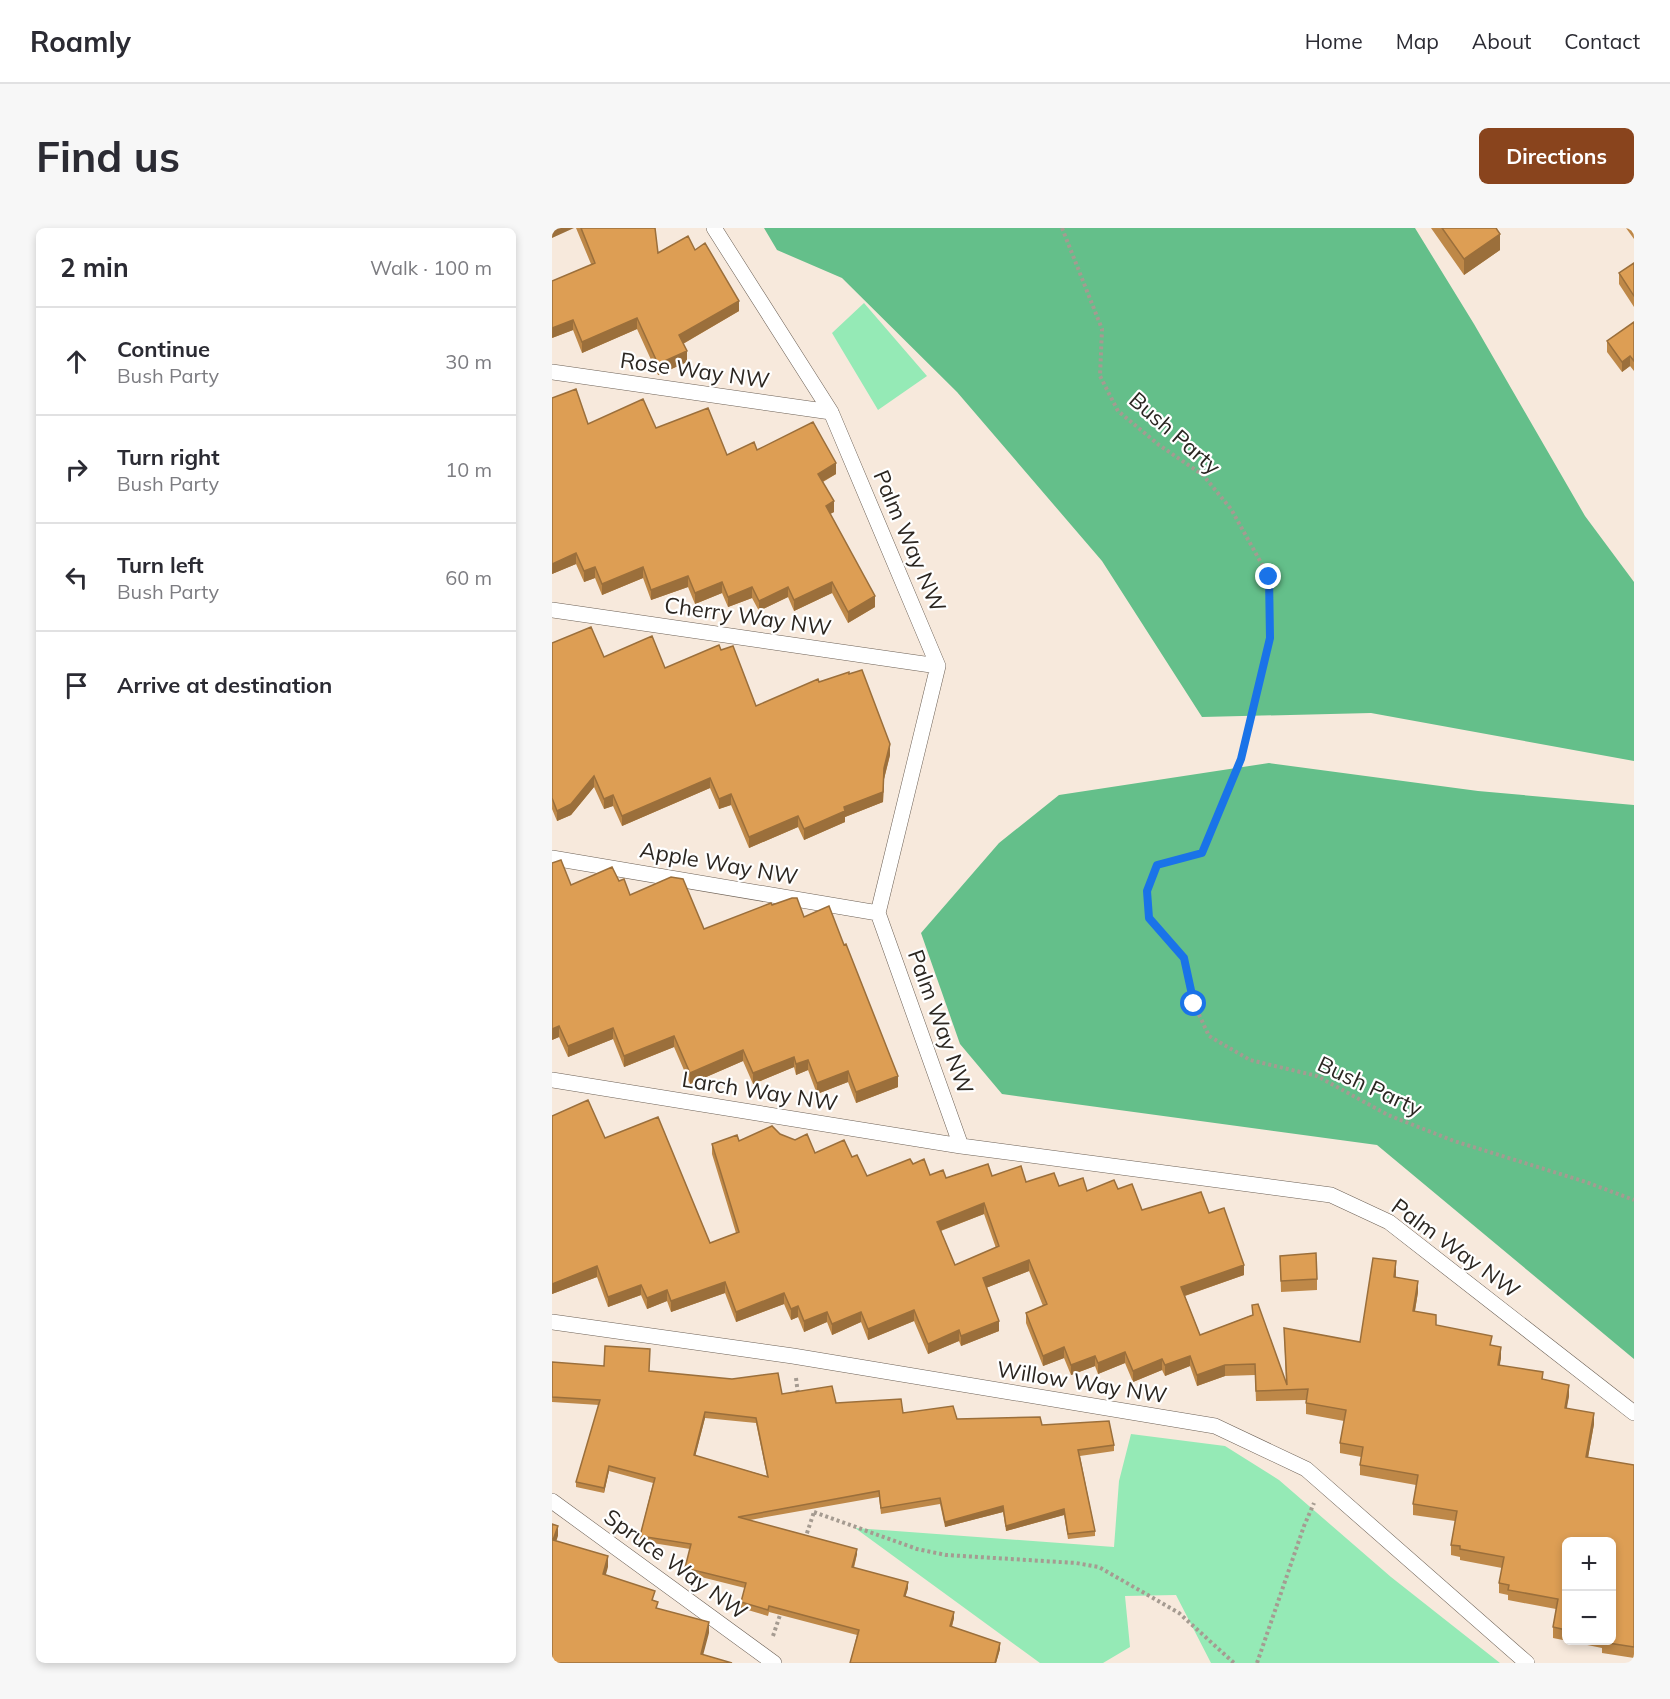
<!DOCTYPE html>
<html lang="en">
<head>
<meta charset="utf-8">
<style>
  :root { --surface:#fff; --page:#f7f7f7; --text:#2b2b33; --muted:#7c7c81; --line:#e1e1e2; --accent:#89441d }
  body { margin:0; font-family:Mulish,sans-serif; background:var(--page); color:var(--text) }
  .controls { position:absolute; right:18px; bottom:18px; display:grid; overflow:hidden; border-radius:9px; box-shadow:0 3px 9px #0003 }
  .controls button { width:54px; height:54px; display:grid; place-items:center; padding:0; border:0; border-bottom:2px solid var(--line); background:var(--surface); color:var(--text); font:30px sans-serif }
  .stop { position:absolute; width:18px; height:18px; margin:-14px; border:4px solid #1a73e8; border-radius:50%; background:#fff }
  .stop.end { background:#1a73e8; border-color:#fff; box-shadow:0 2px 6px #0008 }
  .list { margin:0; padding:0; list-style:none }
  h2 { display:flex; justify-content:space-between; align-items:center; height:78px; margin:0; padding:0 24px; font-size:26px }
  h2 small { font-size:20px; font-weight:400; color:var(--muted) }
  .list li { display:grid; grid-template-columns:39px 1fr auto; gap:18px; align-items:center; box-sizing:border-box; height:108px; padding:0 24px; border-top:2px solid var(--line) }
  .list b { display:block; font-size:22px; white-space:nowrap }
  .list p { margin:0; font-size:20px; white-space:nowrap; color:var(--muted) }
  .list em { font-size:20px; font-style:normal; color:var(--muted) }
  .icon { flex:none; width:33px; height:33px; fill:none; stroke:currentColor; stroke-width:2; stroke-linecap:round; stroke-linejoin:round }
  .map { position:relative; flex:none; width:1082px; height:1435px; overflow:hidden; border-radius:9px }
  header { display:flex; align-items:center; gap:36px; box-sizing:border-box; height:84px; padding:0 30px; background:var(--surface); border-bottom:2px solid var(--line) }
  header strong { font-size:28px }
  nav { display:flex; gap:33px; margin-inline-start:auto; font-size:21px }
  .intro { display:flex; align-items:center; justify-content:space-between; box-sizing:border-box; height:144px; padding:0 36px }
  h1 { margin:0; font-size:42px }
  .button { padding:15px 27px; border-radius:9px; background:var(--accent); color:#fff; font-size:21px; font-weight:700 }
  main { display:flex; gap:36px; padding:0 36px }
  aside { flex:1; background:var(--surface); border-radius:9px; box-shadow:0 3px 9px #0003 }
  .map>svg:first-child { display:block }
  .green { fill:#95eab6 }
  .forest { fill:#64bf8a }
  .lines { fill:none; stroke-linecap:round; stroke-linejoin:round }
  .lane-casing { stroke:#6d6156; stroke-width:16 }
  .path { stroke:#a59b91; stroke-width:4; stroke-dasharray:3 3; stroke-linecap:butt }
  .lane { stroke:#fff; stroke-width:15 }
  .wall { fill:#be8848; fill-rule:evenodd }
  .shaded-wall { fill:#9b6f3b }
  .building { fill:#dd9e54; stroke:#9b6f3b; stroke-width:1.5; fill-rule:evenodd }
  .route { stroke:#1a73e8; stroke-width:8 }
  .labels { text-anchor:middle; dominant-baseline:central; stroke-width:4.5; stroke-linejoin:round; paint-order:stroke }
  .street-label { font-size:22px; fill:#2b2621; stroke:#fff }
</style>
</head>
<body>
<header>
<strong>Roamly</strong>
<nav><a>Home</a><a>Map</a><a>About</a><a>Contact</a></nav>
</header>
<div class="intro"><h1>Find us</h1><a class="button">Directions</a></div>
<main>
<aside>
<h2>2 min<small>Walk · 100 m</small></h2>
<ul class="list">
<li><svg class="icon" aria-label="ahead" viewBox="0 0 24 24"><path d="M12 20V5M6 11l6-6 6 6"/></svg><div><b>Continue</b><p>Bush Party</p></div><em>30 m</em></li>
<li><svg class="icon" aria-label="right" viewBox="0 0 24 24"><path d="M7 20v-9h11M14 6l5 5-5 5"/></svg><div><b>Turn right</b><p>Bush Party</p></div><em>10 m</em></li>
<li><svg class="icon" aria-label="left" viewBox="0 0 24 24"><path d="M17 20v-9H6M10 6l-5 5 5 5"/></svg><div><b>Turn left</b><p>Bush Party</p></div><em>60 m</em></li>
<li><svg class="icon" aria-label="arrive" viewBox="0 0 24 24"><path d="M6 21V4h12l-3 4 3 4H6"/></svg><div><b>Arrive at destination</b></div></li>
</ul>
</aside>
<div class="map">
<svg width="1082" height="1435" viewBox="0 0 1082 1435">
  <rect width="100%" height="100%" fill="#f7e9dc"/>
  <path class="green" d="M 312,75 L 375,148 L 326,182 L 280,105 Z
    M 579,1206 L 673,1218 L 727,1252 L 839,1349 L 948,1435 L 659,1435 L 624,1367 L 573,1368 L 578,1419 L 551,1435 L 488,1435 L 303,1300 L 562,1319 L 567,1253 Z"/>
  <path class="forest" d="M 212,0 L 863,0 L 922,96 L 1033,288 L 1082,354 L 1082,533 L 819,485 L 650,489 L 550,333 L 405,164 L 290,50 L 225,22 Z
    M 717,535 L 926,563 L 1082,577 L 1082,1131 L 825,917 L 450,866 L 408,816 L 369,705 L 447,615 L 507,567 Z"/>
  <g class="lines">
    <g class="lane-casing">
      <path id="lane" d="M 162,0 L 279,184 L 386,438 L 326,685 L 409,918 L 779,967 L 837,994 L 1082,1185
        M 0,144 L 279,184
        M 0,382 L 386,438
        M 0,630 L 326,685
        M 0,852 L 409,918
        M 0,1094 L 241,1128 L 663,1198 L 754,1241 L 975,1435
        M 0,1273 L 222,1435"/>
    </g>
    <path class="path" d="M 510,0 L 550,101 L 548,148 L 566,183 L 607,217 L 651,247 L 679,281 L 717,349 L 718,410 L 689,531 L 650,625 L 605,637 L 595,663 L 597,690 L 632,730 L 642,776 L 657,808 L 698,832 L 765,848 L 836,887 L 902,913 L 1034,954 L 1082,972
      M 244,1150 L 246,1166
      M 262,1284 L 365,1321 L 394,1327 L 524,1335 L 547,1339 L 627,1385 L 682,1435
      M 253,1311 L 262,1284
      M 221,1408 L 229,1384
      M 705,1435 L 752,1298 L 762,1275"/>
    <use href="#lane" class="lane"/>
  </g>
  <path class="wall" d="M 24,0 L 103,0 L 106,25 L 143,22 L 187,83 L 131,116 L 135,134 L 106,147 L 85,101 L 30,125 L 21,102 L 0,110 L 39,36 Z
    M 879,0 L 944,0 L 948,22 L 912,47 Z
    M 1074,0 L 1082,0 L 1082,11 Z
    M 1082,35 L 1082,79 L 1067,56 L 1067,45 Z
    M 1082,94 L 1082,143 L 1078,138 L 1070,144 L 1055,124 L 1055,113 Z
    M 36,196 L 104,200 L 175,227 L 205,222 L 284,246 L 271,254 L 282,284 L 278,286 L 323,379 L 296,395 L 280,365 L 242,383 L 236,369 L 207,383 L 200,370 L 176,379 L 170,365 L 143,376 L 136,359 L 99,372 L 91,350 L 50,367 L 43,350 L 32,354 L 24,336 L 0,346 Z
    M 0,415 L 52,429 L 113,440 L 169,422 L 204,478 L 267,454 L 297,446 L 338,527 L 332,551 L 331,574 L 293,589 L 293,594 L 252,612 L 246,599 L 197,620 L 179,577 L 167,581 L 158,560 L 70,598 L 61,578 L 52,581 L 42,559 L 19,587 L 5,593 L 0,581 Z
    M 67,653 L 78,667 L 152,701 L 220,677 L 252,689 L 346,859 L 304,875 L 296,854 L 265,866 L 256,842 L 244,847 L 242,839 L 201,856 L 191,833 L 138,856 L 122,819 L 72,839 L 61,811 L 16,829 L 7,809 L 0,812 L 19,657 Z
    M 0,888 L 53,910 L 158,1015 L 184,1005 L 160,926 L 160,916 L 187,913 L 228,906 L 263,925 L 300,929 L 315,948 L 361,936 L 378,947 L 394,950 L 440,948 L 474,954 L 507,958 L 535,963 L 566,961 L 590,982 L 657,985 L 692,1047 L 633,1068 L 648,1107 L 700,1087 L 734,1155 L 732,1100 L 808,1114 L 844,1044 L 844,1050 L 866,1064 L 863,1083 L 884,1097 L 940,1117 L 949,1130 L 947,1137 L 991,1152 L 1017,1168 L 1014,1180 L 1042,1196 L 1036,1230 L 1082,1237 L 1082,1430 L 1050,1425 L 1050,1420 L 1001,1410 L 1001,1399 L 1004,1381 L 956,1372 L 956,1367 L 947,1365 L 947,1355 L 950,1340 L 908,1332 L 908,1329 L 899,1327 L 899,1317 L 903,1293 L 861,1287 L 861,1276 L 864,1257 L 808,1247 L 808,1237 L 809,1229 L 788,1225 L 788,1215 L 792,1193 L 754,1186 L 754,1172 L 704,1173 L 703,1147 L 673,1148 L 645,1158 L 638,1138 L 613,1148 L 610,1142 L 581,1154 L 573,1135 L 546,1146 L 543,1138 L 519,1147 L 512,1130 L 491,1138 L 474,1095 L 474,1085 L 491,1078 L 477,1043 L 434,1060 L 447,1103 L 409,1118 L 407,1113 L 376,1126 L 362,1093 L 316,1112 L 309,1094 L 280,1107 L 275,1094 L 252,1104 L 246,1089 L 239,1092 L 232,1076 L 184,1094 L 173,1065 L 119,1084 L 115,1073 L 95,1081 L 89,1067 L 56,1079 L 45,1049 L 0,1066 ZM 432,986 L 444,1020 L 403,1037 L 389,1003 ZM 1014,1314 L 1059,1413 L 1014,1413 Z
    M 728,1028 L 765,1051 L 765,1062 L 729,1064 Z
    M 0,1134 L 97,1143 L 284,1175 L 351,1185 L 405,1191 L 490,1197 L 562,1217 L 562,1223 L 528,1228 L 543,1303 L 543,1308 L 516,1311 L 512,1287 L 454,1303 L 451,1284 L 393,1299 L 388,1276 L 329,1286 L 327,1269 L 198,1292 L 305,1326 L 302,1340 L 356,1360 L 353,1369 L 402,1390 L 400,1399 L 448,1421 L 444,1435 L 298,1435 L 305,1407 L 217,1384 L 216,1388 L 189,1380 L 189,1374 L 193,1360 L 133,1345 L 133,1340 L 138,1321 L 88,1313 L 88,1308 L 101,1255 L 57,1243 L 52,1265 L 24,1259 L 24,1254 L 47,1177 L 0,1174 ZM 153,1190 L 204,1195 L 215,1248 L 143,1228 Z"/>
  <path class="shaded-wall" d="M 0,0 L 22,0 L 0,10 Z
    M 948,6 L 948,22 L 912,47 L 912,31 Z
    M 187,73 L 187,83 L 127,118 L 127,107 Z
    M 85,90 L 85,101 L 30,125 L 30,114 Z
    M 21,92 L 21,102 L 0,110 L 0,100 Z
    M 135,123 L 135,134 L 106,147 L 106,136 Z
    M 1078,128 L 1078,138 L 1070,144 L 1070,134 Z
    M 284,235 L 284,246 L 266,256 L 266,246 Z
    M 282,273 L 282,284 L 274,288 L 274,278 Z
    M 24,325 L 24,336 L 0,346 L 0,336 Z
    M 43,339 L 43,350 L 32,354 L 32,343 Z
    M 91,339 L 91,350 L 50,367 L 50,356 Z
    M 136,348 L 136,359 L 99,372 L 99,362 Z
    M 170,354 L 170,365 L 143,376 L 143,365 Z
    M 280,354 L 280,365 L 242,383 L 242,372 Z
    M 200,359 L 200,370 L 176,379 L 176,369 Z
    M 236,359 L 236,369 L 207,383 L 207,373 Z
    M 323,368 L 323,379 L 296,395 L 296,384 Z
    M 338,516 L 338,527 L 332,551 L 331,574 L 293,589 L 293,594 L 252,612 L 252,601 L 292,579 L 332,540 Z
    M 42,548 L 42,559 L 19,587 L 5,593 L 5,583 Z
    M 158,550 L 158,560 L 70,598 L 70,588 Z
    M 179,566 L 179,577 L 167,581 L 167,571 Z
    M 61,567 L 61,578 L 52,581 L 52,571 Z
    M 246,588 L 246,599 L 197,620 L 197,609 Z
    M 7,798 L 7,809 L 0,812 L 0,801 Z
    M 61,800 L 61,811 L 16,829 L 16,818 Z
    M 122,808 L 122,819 L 72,839 L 72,828 Z
    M 191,822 L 191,833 L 138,856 L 138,845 Z
    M 242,829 L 242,839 L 201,856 L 201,845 Z
    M 256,832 L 256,842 L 244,847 L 244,836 Z
    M 296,843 L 296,854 L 265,866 L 265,855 Z
    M 346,848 L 346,859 L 304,875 L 304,864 Z
    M 432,975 L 432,986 L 385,1004 L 385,994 Z
    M 477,1032 L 477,1043 L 431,1061 L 431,1050 Z
    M 844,1033 L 844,1044 L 842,1060 L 842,1049 Z
    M 692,1037 L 692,1047 L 629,1069 L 629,1059 Z
    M 45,1038 L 45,1049 L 0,1066 L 0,1056 Z
    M 866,1053 L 866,1064 L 861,1094 L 861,1083 Z
    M 173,1054 L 173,1065 L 119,1084 L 119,1073 Z
    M 89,1057 L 89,1067 L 56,1079 L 56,1069 Z
    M 115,1062 L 115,1073 L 95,1081 L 95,1070 Z
    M 232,1065 L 232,1076 L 184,1094 L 184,1084 Z
    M 246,1078 L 246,1089 L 239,1092 L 239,1081 Z
    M 362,1082 L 362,1093 L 316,1112 L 316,1101 Z
    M 275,1084 L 275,1094 L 252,1104 L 252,1093 Z
    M 309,1084 L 309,1094 L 280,1107 L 280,1096 Z
    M 447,1093 L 447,1103 L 409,1118 L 409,1108 Z
    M 407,1102 L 407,1113 L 376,1126 L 376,1116 Z
    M 512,1119 L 512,1130 L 491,1138 L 491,1128 Z
    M 949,1119 L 949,1130 L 946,1148 L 946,1137 Z
    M 573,1124 L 573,1135 L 546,1146 L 546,1135 Z
    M 543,1128 L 543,1138 L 519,1147 L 519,1137 Z
    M 638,1128 L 638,1138 L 613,1148 L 613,1137 Z
    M 610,1131 L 610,1142 L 581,1154 L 581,1143 Z
    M 673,1137 L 673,1148 L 645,1158 L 645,1147 Z
    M 1017,1157 L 1017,1168 L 1013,1191 L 1013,1180 Z
    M 153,1184 L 153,1190 L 142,1233 L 142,1227 Z
    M 1042,1185 L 1042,1196 L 1034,1240 L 1034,1229 Z
    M 57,1238 L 57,1243 L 52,1265 L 52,1260 Z
    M 451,1278 L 451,1284 L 393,1299 L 393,1294 Z
    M 512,1281 L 512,1287 L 454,1303 L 454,1298 Z
    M 6,1298 L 6,1308 L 1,1323 L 1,1312 Z
    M 305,1321 L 305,1326 L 300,1345 L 300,1339 Z
    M 56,1328 L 56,1339 L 51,1357 L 51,1346 Z
    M 356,1354 L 356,1360 L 352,1374 L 352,1368 Z
    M 402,1384 L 402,1390 L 398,1404 L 398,1398 Z
    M 157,1394 L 157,1405 L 149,1435 L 149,1426 Z
    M 448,1415 L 448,1421 L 444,1435 L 443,1435 Z"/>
  <path class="building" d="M 29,0 L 103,0 L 106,25 L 136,8 L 143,22 L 153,15 L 187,73 L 127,107 L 135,123 L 106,136 L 85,90 L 30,114 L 21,92 L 0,100 L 0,53 L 43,35 Z
    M 890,0 L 944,0 L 948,6 L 912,31 Z
    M 1082,35 L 1082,68 L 1067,45 Z
    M 1082,94 L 1082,133 L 1078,128 L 1070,134 L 1055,113 Z
    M 24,161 L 36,196 L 91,171 L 104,200 L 156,180 L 175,227 L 202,214 L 205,222 L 261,194 L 284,235 L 266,246 L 282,273 L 274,278 L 323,368 L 296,384 L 280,354 L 242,372 L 236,359 L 207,373 L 200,359 L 176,369 L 170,354 L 143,365 L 136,348 L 99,362 L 91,339 L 50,356 L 43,339 L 32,343 L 24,325 L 0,336 L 0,170 Z
    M 39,399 L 52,429 L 100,408 L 113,440 L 167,417 L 169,422 L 181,418 L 204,478 L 266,451 L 267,454 L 297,444 L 297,446 L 310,442 L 338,516 L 332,540 L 331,564 L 292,579 L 293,583 L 252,601 L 246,588 L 197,609 L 179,566 L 167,571 L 158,550 L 70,588 L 61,567 L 52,571 L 42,548 L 19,576 L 5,583 L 0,570 L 0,415 Z
    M 9,632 L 19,657 L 60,639 L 67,653 L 72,651 L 78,667 L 119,649 L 131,651 L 152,701 L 219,675 L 220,677 L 240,670 L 245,670 L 252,689 L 277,678 L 292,717 L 294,716 L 346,848 L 304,864 L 296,843 L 265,855 L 256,832 L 244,836 L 242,829 L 201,845 L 191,822 L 138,845 L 122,808 L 72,828 L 61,800 L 16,818 L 7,798 L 0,801 L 0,635 Z
    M 36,872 L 53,910 L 106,889 L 158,1015 L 187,1004 L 160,916 L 185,907 L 187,913 L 220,898 L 228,906 L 243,912 L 255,906 L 263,925 L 292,912 L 300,929 L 305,927 L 315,948 L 358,931 L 361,936 L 372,931 L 378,947 L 391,942 L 394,950 L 436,936 L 440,948 L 469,938 L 474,954 L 502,945 L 507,958 L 531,950 L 535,963 L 562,952 L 566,961 L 580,956 L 590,982 L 649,964 L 657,985 L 672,980 L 692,1037 L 629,1059 L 648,1107 L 701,1087 L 700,1077 L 706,1076 L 735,1157 L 732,1100 L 808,1114 L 821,1030 L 844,1033 L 842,1049 L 866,1053 L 861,1083 L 884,1087 L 884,1097 L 940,1108 L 938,1117 L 949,1119 L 946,1137 L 991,1144 L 990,1151 L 1017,1157 L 1013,1180 L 1042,1185 L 1034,1229 L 1082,1237 L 1082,1419 L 1050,1414 L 1050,1413 L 1059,1413 L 1059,1314 L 1014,1314 L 1014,1402 L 1001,1399 L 1006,1371 L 956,1362 L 957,1357 L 947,1355 L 952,1329 L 908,1321 L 908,1318 L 899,1317 L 905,1283 L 861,1276 L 866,1247 L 808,1237 L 811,1219 L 788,1215 L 794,1182 L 754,1175 L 756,1161 L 704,1163 L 703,1136 L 673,1137 L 645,1147 L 638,1128 L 613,1137 L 610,1131 L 581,1143 L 573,1124 L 546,1135 L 543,1128 L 519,1137 L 512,1119 L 491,1128 L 474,1085 L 495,1076 L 477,1032 L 431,1050 L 447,1093 L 409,1108 L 407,1102 L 376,1116 L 362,1082 L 316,1101 L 309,1084 L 280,1096 L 275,1084 L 252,1093 L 246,1078 L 239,1081 L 232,1065 L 184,1084 L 173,1054 L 119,1073 L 115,1062 L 95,1070 L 89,1057 L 56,1069 L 45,1038 L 0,1056 L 0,888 ZM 432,975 L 447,1018 L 403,1037 L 385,994 Z
    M 764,1025 L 765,1051 L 729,1053 L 728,1028 Z
    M 53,1118 L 98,1121 L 97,1143 L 180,1151 L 226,1145 L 230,1166 L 280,1158 L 284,1175 L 349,1171 L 351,1185 L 401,1178 L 405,1191 L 488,1189 L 490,1197 L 557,1193 L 562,1217 L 526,1222 L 543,1303 L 516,1306 L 512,1281 L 454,1298 L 451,1278 L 393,1294 L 388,1270 L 329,1280 L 327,1263 L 186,1289 L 305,1321 L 300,1339 L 356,1354 L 352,1368 L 402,1384 L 398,1398 L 448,1415 L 443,1435 L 298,1435 L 307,1402 L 217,1378 L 216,1382 L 189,1374 L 194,1355 L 133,1340 L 139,1316 L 88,1308 L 103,1250 L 57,1238 L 52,1260 L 24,1254 L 48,1172 L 0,1169 L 0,1134 L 52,1138 ZM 153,1184 L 204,1190 L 216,1249 L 142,1227 Z
    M 0,1296 L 6,1298 L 1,1312 L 56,1328 L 51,1346 L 103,1363 L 100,1372 L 106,1374 L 104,1380 L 157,1394 L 149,1426 L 180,1435 L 0,1435 Z"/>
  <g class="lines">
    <path class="route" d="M 642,776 L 632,730 L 597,690 L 595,663 L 605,637 L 650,625 L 689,531 L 718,410 L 717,349"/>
  </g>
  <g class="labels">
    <g class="street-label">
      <text transform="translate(143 142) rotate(8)">Rose Way NW</text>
      <text transform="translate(623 205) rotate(41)">Bush Party</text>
      <text transform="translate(358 313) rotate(67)">Palm Way NW</text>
      <text transform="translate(196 388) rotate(8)">Cherry Way NW</text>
      <text transform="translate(167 635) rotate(10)">Apple Way NW</text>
      <text transform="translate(389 794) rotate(70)">Palm Way NW</text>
      <text transform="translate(818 858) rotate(25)">Bush Party</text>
      <text transform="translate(208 863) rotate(9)">Larch Way NW</text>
      <text transform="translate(904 1020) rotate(36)">Palm Way NW</text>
      <text transform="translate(530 1154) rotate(9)">Willow Way NW</text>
      <text transform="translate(124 1336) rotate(36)">Spruce Way NW</text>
    </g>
  </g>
</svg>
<div class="controls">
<button>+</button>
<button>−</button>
</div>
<div class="stop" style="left:642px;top:776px"></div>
<div class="stop end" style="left:717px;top:349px"></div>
</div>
</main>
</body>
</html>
